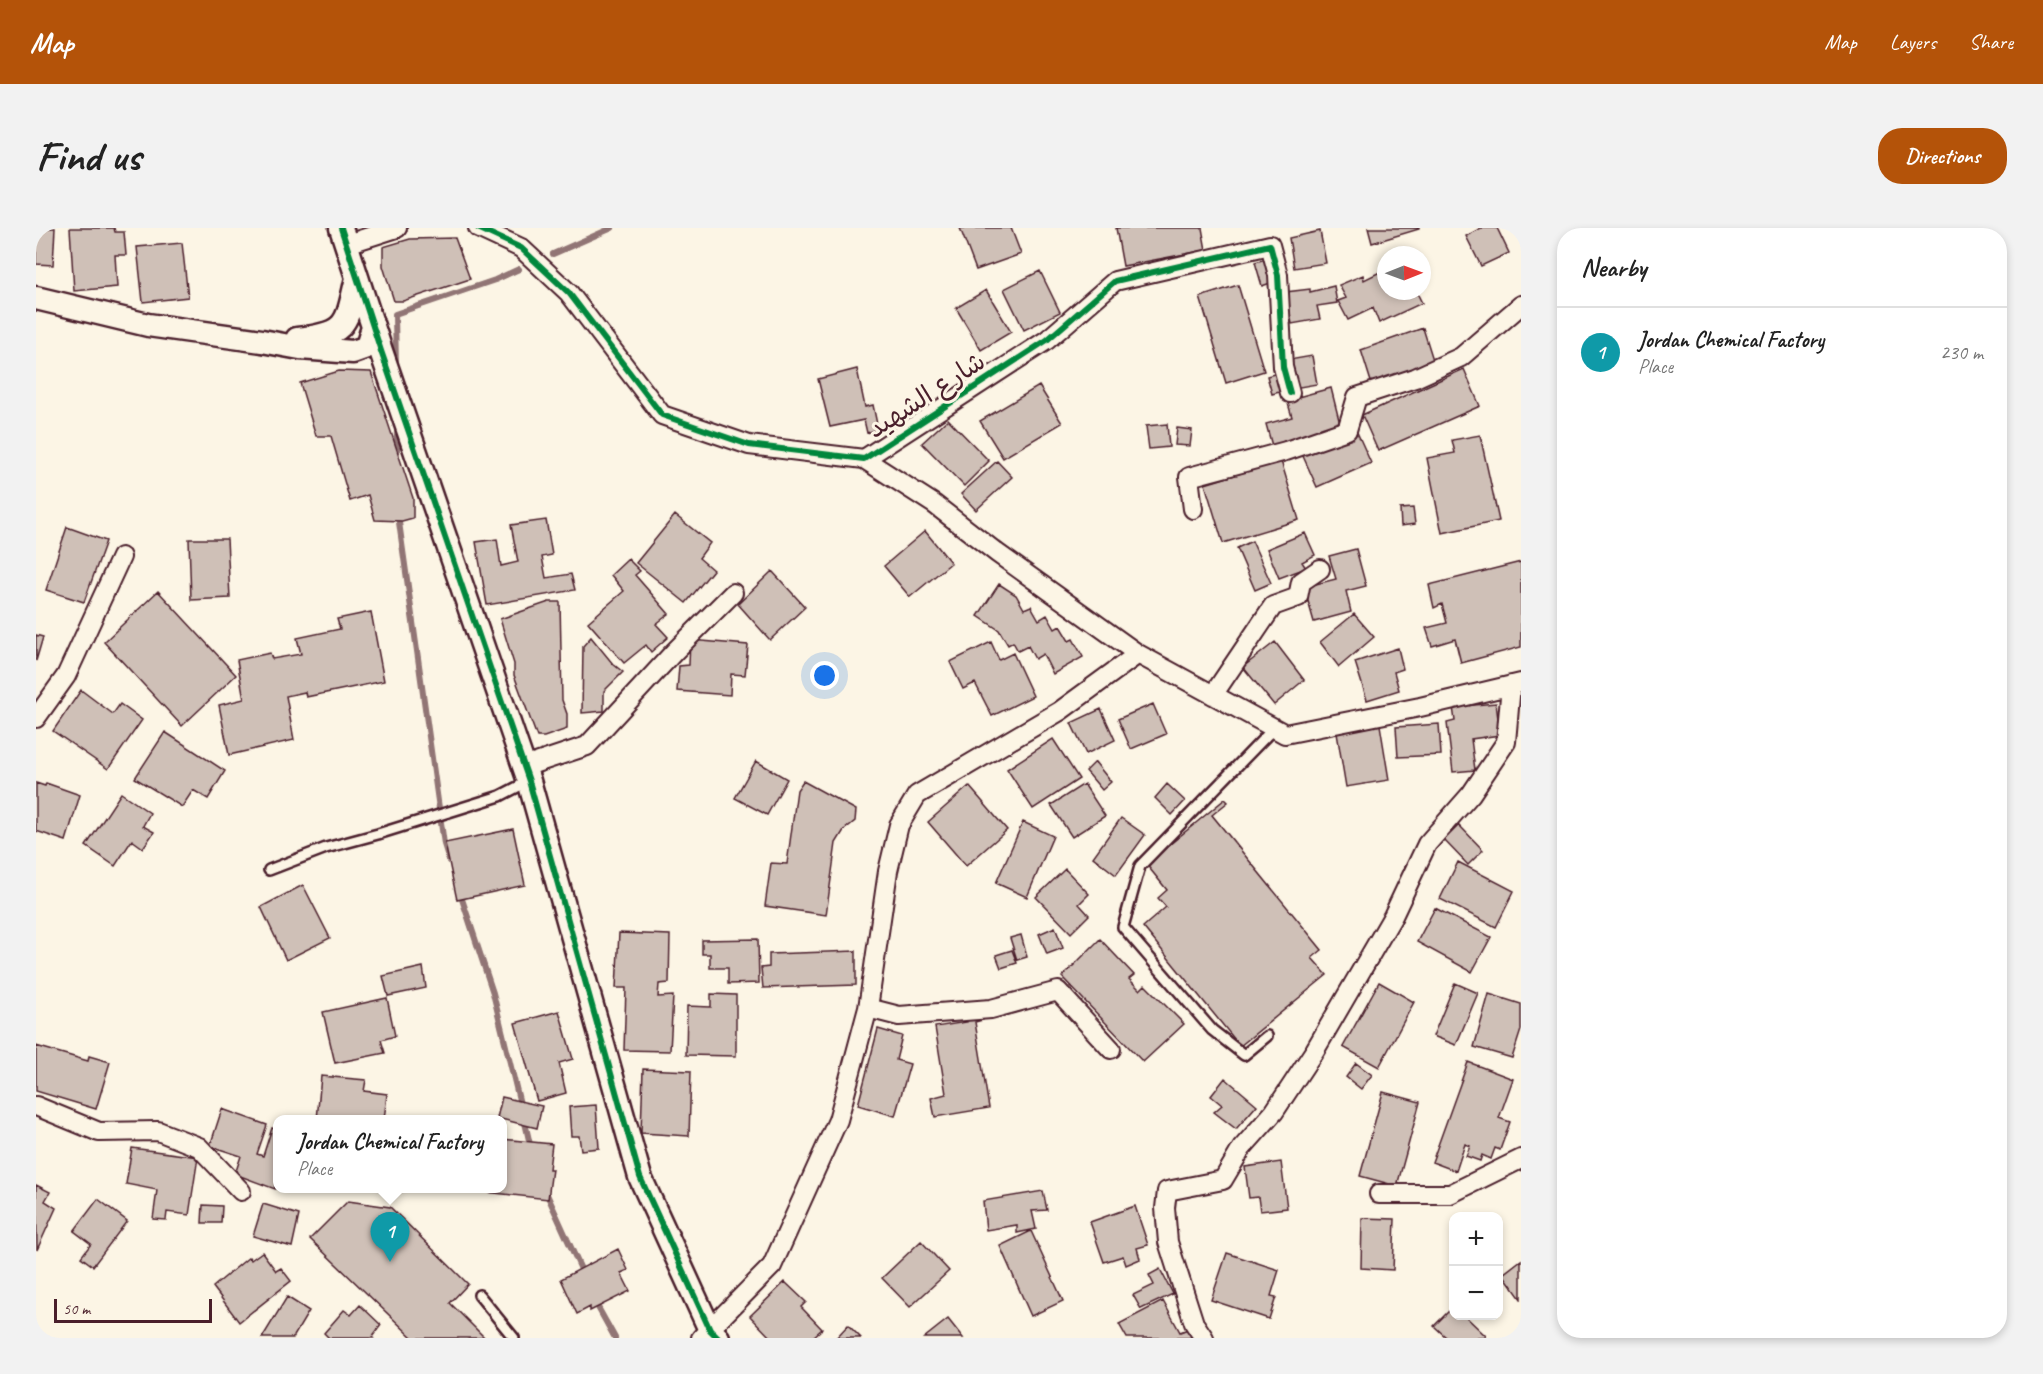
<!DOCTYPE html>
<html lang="en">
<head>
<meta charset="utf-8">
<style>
  :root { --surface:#fff; --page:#f2f2f2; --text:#222; --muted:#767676; --line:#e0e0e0; --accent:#b45309 }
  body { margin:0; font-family:Caveat,"Playpen Sans Arabic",sans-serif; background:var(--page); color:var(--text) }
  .controls { position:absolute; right:18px; bottom:18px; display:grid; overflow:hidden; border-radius:12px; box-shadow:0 3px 9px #0003 }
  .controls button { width:54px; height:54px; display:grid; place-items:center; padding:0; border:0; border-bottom:2px solid var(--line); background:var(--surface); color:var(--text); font:30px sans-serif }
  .compass { position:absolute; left:1341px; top:18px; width:54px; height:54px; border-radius:50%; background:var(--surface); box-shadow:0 3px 9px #0003; rotate:89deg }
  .scale { position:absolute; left:18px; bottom:15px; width:158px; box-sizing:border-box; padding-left:6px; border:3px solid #4a1f2b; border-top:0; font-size:16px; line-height:21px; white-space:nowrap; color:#4a1f2b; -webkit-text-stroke:4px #fcf5e5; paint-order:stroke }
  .you { position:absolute; left:789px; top:448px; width:21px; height:21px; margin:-15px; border:4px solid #fff; border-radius:50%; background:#1a73e8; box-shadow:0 0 0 9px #1a73e833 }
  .badge { display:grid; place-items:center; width:39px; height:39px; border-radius:50%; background:var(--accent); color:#fff; font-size:20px; font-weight:700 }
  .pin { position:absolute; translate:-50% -50px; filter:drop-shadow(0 2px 3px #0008) }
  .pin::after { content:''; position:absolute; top:32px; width:21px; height:18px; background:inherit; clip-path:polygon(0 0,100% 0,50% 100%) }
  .popup { position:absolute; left:237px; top:887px; width:234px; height:78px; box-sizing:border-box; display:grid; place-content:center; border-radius:12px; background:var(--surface); filter:drop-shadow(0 2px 4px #0005); font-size:20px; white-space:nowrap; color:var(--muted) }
  .popup b { font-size:22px; color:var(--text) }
  .popup::after { content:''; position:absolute; left:50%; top:100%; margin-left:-12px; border:12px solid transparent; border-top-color:var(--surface) }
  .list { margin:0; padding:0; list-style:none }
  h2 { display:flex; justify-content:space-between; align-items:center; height:78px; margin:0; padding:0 24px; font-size:26px }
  h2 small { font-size:20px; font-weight:400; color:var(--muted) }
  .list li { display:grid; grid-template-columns:39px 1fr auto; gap:18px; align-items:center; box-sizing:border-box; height:90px; padding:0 24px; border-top:2px solid var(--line) }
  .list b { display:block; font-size:22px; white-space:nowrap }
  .list p { margin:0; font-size:20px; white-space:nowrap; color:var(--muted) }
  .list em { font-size:20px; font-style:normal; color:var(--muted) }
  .map { position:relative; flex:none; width:1485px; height:1110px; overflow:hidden; border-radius:24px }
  header { display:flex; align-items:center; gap:36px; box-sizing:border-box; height:84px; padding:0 30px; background:var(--accent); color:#fff }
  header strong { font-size:28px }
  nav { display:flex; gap:33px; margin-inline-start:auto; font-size:21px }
  .intro { display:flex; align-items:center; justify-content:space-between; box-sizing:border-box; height:144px; padding:0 36px }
  h1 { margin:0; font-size:42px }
  .button { padding:15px 27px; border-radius:24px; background:var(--accent); color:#fff; font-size:21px; font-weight:700 }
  main { display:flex; gap:36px; padding:0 36px }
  aside { flex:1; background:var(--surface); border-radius:24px; box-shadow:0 3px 9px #0003 }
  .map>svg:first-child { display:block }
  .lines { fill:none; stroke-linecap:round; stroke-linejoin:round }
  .stream { stroke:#917474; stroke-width:6 }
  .building { fill:#cfc0b7; stroke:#4a1f2b; stroke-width:1.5 }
  .service-casing { stroke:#4a1f2b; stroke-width:14 }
  .minor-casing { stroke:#4a1f2b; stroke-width:22 }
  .tertiary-casing { stroke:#4a1f2b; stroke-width:27 }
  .service { stroke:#fcf5e5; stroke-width:9 }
  .minor { stroke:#fcf5e5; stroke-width:18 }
  .tertiary { stroke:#fcf5e5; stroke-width:22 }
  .cycleway-casing { stroke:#fcf5e5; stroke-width:10 }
  .cycleway { stroke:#00873e; stroke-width:6 }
  .labels { text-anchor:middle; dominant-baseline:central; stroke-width:6; stroke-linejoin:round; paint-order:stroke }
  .street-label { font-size:26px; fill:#4a1f2b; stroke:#fcf5e5 }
</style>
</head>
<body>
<header>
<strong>Map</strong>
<nav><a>Map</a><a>Layers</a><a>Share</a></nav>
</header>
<div class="intro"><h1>Find us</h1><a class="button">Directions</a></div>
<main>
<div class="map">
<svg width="1485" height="1110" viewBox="0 0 1485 1110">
  <rect width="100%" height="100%" fill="#fcf5e5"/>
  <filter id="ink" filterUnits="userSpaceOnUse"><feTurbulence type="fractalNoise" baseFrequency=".0167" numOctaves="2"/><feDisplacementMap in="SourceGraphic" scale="12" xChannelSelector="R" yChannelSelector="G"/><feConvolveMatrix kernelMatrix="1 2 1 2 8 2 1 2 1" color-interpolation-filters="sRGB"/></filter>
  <g filter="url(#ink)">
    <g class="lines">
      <path class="stream" d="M 517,26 L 576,0
        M 360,139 L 359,86 L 459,52 L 483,41
        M 361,197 L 361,229
        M 362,287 L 408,616 L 413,632
        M 424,665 L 457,765 L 485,880
        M 488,890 L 495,921
        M 509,962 L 548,1048
        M 559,1074 L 579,1110"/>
    </g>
    <path class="building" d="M 0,0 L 19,0 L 17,37 L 0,36 Z
      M 34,0 L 78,0 L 79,4 L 88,4 L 90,27 L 79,27 L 81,59 L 38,63 Z
      M 924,0 L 975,0 L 985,26 L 940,42 Z
      M 1080,0 L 1166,0 L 1170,22 L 1087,38 Z
      M 1332,0 L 1383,0 L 1383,1 L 1336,15 Z
      M 1445,0 L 1461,0 L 1473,25 L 1445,38 L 1430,8 Z
      M 1284,3 L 1290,35 L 1258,40 L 1253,10 Z
      M 419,10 L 434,51 L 367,73 L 358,73 L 347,38 L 347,19 L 374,11 Z
      M 146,15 L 152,69 L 107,74 L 101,19 Z
      M 1230,31 L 1237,54 L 1226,58 L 1219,34 Z
      M 1350,41 L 1350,63 L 1380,63 L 1386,75 L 1343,95 L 1337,80 L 1312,92 L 1302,73 L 1310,70 L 1303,57 L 1327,47 L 1328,52 Z
      M 1004,43 L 1024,84 L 988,102 L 968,61 Z
      M 1202,57 L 1228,143 L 1190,155 L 1164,69 Z
      M 1298,58 L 1301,75 L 1281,78 L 1284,91 L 1256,96 L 1250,64 L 1274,61 L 1274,64 Z
      M 950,62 L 975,104 L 945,122 L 920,80 Z
      M 1387,100 L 1398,135 L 1336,157 L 1325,122 Z
      M 1276,128 L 1281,156 L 1258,160 L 1253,132 Z
      M 821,141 L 829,179 L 837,177 L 842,201 L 831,205 L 828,192 L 794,199 L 782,151 Z
      M 1428,141 L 1444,178 L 1342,223 L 1326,187 Z
      M 303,143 L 335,144 L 377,270 L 377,290 L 366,293 L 339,292 L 332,267 L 314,273 L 295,208 L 280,208 L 264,155 Z
      M 1242,145 L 1247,163 L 1236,166 L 1231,148 Z
      M 1003,158 L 1026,195 L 967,230 L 944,193 Z
      M 1295,160 L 1305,200 L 1236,218 L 1230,196 L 1256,189 L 1251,172 Z
      M 912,191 L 953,233 L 928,258 L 886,215 Z
      M 1131,196 L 1133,219 L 1113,221 L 1110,198 Z
      M 1141,200 L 1156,202 L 1154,218 L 1139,217 Z
      M 1320,202 L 1335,235 L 1281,259 L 1266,226 Z
      M 1444,207 L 1463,293 L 1406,305 L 1391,230 L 1419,225 L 1416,212 Z
      M 961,233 L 976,249 L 940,282 L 925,266 Z
      M 1245,233 L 1263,292 L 1187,315 L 1169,256 Z
      M 1377,280 L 1379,296 L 1365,298 L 1364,281 Z
      M 639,287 L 674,315 L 663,330 L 677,342 L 650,375 L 600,335 Z
      M 510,292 L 516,327 L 506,329 L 510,350 L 535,346 L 539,362 L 451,377 L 440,314 L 461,311 L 465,338 L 482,334 L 475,297 Z
      M 31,299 L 70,313 L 48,374 L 10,362 Z
      M 889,303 L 915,335 L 874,369 L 848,338 Z
      M 1269,305 L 1279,327 L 1266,334 L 1270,340 L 1243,350 L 1231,321 Z
      M 153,311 L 191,311 L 194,370 L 155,372 Z
      M 1216,313 L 1235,355 L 1219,362 L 1201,320 Z
      M 1320,321 L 1330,358 L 1310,363 L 1315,384 L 1278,394 L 1268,359 L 1300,351 L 1293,328 Z
      M 592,331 L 604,343 L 599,347 L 633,386 L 620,396 L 632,409 L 615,424 L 610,417 L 588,435 L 552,394 L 588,363 L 575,347 Z
      M 1485,334 L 1485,419 L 1425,435 L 1419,411 L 1396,418 L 1390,400 L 1411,395 L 1406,376 L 1398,380 L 1393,357 Z
      M 736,343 L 769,379 L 734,412 L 702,376 Z
      M 963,356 L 980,367 L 988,381 L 995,378 L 1003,392 L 1011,387 L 1019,401 L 1024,398 L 1033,413 L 1037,411 L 1047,429 L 1017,446 L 1007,426 L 999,431 L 992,418 L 982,423 L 977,414 L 972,417 L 963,402 L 942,388 Z
      M 122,363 L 200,447 L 146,498 L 68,414 Z
      M 513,374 L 524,374 L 526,472 L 531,486 L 531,501 L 508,509 L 501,509 L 478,447 L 478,436 L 464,391 Z
      M 335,384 L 348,453 L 270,469 L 269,464 L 250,468 L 258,512 L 193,527 L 183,477 L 208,471 L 201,432 L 234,425 L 236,431 L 265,426 L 261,410 L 304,401 L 301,391 Z
      M 1318,386 L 1338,409 L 1303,439 L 1284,414 Z
      M 0,407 L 7,409 L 0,433 Z
      M 555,409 L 577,436 L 587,444 L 568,463 L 568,483 L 546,485 L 547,418 Z
      M 654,412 L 712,417 L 709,447 L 695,446 L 694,467 L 641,463 L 643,438 L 653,437 Z
      M 955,414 L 963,432 L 977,425 L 997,468 L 956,488 L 939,455 L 927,461 L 914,434 Z
      M 1239,414 L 1268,452 L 1238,477 L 1207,439 Z
      M 1362,420 L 1367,441 L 1358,444 L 1363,462 L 1331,472 L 1319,434 Z
      M 45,462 L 77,486 L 84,476 L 106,492 L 72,541 L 17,503 Z
      M 1460,475 L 1464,507 L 1435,511 L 1439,542 L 1417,544 L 1411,495 L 1419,493 L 1417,479 Z
      M 1117,476 L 1130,506 L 1095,521 L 1082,491 Z
      M 1065,481 L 1079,512 L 1050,526 L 1035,495 Z
      M 1403,496 L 1405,527 L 1362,529 L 1360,499 Z
      M 1344,497 L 1353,552 L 1310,559 L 1301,505 Z
      M 129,504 L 189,543 L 172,571 L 157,562 L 146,579 L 99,550 Z
      M 1017,511 L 1043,551 L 997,581 L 971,541 Z
      M 720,533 L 751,551 L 731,587 L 699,570 Z
      M 1059,534 L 1075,554 L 1066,562 L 1050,543 Z
      M 767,553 L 820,582 L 819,593 L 808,602 L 800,615 L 790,687 L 729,678 L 735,635 L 751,636 L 761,562 Z
      M 0,555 L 9,558 L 10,555 L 44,567 L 30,613 L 0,603 Z
      M 1048,556 L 1069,588 L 1036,609 L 1015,577 Z
      M 1131,556 L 1149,573 L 1136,587 L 1119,570 Z
      M 933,558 L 971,602 L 930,638 L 892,594 Z
      M 85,565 L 114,585 L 107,598 L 118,604 L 107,620 L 96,612 L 79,638 L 50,618 Z
      M 1189,571 L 1192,574 L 1176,587 L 1286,722 L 1276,730 L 1291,747 L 1204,818 L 1107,699 L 1130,679 L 1122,670 L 1131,662 L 1110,636 Z
      M 1085,590 L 1109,607 L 1080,647 L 1057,629 Z
      M 987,594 L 1017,608 L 991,669 L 960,655 Z
      M 1423,597 L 1447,622 L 1432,637 L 1408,612 Z
      M 477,601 L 489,657 L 421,672 L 409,615 Z
      M 1422,634 L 1478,663 L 1460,699 L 1404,671 Z
      M 1029,641 L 1053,666 L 1043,676 L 1053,687 L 1035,705 L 1000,669 Z
      M 267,657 L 294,710 L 250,732 L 225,679 Z
      M 1399,680 L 1455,709 L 1436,744 L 1381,714 Z
      M 1019,699 L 1027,720 L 1011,726 L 1003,706 Z
      M 583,705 L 634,707 L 633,755 L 623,756 L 622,769 L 637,768 L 634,823 L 588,822 L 590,760 L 580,760 Z
      M 985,707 L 991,729 L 981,732 L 974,710 Z
      M 722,711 L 723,755 L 692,756 L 692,740 L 674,740 L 674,726 L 666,726 L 666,712 Z
      M 1064,711 L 1098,747 L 1093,751 L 1104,762 L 1109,757 L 1148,796 L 1107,834 L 1026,749 Z
      M 976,722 L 981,735 L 965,740 L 960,727 Z
      M 820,723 L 820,757 L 727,760 L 725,740 L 733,739 L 733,726 Z
      M 387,739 L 390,760 L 352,768 L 347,748 Z
      M 1343,754 L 1378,774 L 1343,839 L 1307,819 Z
      M 1419,755 L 1442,765 L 1420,817 L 1397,808 Z
      M 675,766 L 700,767 L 700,828 L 650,827 L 651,778 L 675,779 Z
      M 1453,766 L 1485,776 L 1485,802 L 1476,830 L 1438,819 Z
      M 351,770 L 359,808 L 345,812 L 349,825 L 299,835 L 287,784 Z
      M 523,783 L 537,831 L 523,835 L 530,865 L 501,873 L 479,795 Z
      M 947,784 L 947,792 L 939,794 L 953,880 L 899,889 L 895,870 L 910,866 L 899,799 L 931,794 L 929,786 Z
      M 842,801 L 866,808 L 860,832 L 874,836 L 859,888 L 822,877 Z
      M 0,818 L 52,833 L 53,828 L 74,834 L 60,881 L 0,863 Z
      M 1432,834 L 1477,851 L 1463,890 L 1474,894 L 1464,922 L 1459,920 L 1455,931 L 1446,927 L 1444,933 L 1430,928 L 1434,918 L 1429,916 L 1420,943 L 1396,934 Z
      M 1320,835 L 1336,847 L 1325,861 L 1310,849 Z
      M 607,841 L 655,843 L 653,908 L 605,905 Z
      M 285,848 L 330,852 L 328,863 L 351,866 L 348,892 L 281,892 Z
      M 1189,850 L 1221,877 L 1200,901 L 1178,884 L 1186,877 L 1175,868 Z
      M 1347,864 L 1384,874 L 1361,958 L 1324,948 Z
      M 466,869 L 506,878 L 501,900 L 461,890 Z
      M 560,877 L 563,920 L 545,922 L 543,908 L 535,908 L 533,879 Z
      M 186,881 L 231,897 L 221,926 L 227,928 L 236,900 L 242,902 L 242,959 L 239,958 L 239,961 L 199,946 L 205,928 L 174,918 Z
      M 466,911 L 516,916 L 513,941 L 516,941 L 512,971 L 450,964 L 450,960 L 466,960 Z
      M 96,920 L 162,929 L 153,987 L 131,984 L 130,992 L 117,991 L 121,962 L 90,956 Z
      M 1245,934 L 1251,980 L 1224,983 L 1222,969 L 1213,970 L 1209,939 Z
      M 0,957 L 14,964 L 9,973 L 20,980 L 1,1022 Z
      M 1007,963 L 1011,982 L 996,983 L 1000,1001 L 981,1005 L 981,997 L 950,1002 L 947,973 Z
      M 62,971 L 91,993 L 57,1038 L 45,1029 L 55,1016 L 38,1003 Z
      M 312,973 L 354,979 L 432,1056 L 414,1075 L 449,1110 L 377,1110 L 274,1011 Z
      M 227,976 L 263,987 L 256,1019 L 217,1008 Z
      M 167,977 L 186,978 L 185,995 L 166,995 Z
      M 1099,978 L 1112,1017 L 1101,1020 L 1104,1031 L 1090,1037 L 1087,1028 L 1068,1034 L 1054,994 Z
      M 1326,990 L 1359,991 L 1357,1042 L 1325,1040 Z
      M 995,1003 L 1027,1073 L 995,1088 L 964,1018 Z
      M 885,1013 L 913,1043 L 874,1079 L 846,1050 Z
      M 582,1021 L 592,1042 L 585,1045 L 594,1063 L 554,1083 L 554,1079 L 541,1086 L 525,1051 Z
      M 226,1024 L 240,1043 L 245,1040 L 255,1053 L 203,1094 L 177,1059 L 213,1029 L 215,1032 Z
      M 1191,1025 L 1243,1042 L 1235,1068 L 1240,1069 L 1233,1091 L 1175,1072 Z
      M 1485,1032 L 1485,1071 L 1467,1046 Z
      M 1124,1041 L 1137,1066 L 1105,1081 L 1097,1067 L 1118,1057 L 1113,1047 Z
      M 749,1054 L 770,1074 L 765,1079 L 786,1101 L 776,1110 L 735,1110 L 714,1088 Z
      M 251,1069 L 273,1083 L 257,1110 L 226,1110 Z
      M 1127,1073 L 1144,1104 L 1152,1101 L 1157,1110 L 1091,1110 L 1083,1096 Z
      M 324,1077 L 345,1097 L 336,1109 L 337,1110 L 293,1110 L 288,1105 L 308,1082 L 315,1087 Z
      M 1418,1078 L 1418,1088 L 1429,1088 L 1450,1108 L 1448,1110 L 1411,1110 L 1398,1098 Z
      M 912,1091 L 927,1110 L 888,1110 Z
      M 812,1097 L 825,1110 L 800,1110 Z"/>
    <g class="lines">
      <g class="service-casing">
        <path id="service" d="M 233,642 L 290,620 L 342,606 L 464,568 L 493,553
          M 1231,808 L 1208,827 L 1176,802 L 1087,699 L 1104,638 L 1238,500
          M 443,1067 L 478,1110"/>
      </g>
      <g class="minor-casing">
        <path id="minor" d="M 442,0 L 485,20 L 533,65 L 626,187 L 713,217 L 828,231 L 1011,112 L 1079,53 L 1234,17 L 1242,47 L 1247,139 L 1254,165
          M 311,16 L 361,0
          M 828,231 L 898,276 L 961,325 L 1102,426 L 1249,506 L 1384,479 L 1485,455
          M 1157,281 L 1153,249 L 1250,223 L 1311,202 L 1321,169 L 1379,150 L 1425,129 L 1485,77
          M 1177,467 L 1237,378 L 1262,369 L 1265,354 L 1284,341
          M 0,490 L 30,448 L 85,329
          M 488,539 L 551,518 L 639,423 L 697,365
          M 832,780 L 863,788 L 955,781 L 1022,763 L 1075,821
          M 0,878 L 63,904 L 122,903 L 163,919 L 205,963
          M 1343,966 L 1414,966 L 1485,931
          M 665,1110 L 736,1038 L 802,892 L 832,780 L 852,643 L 863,597 L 881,567 L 1024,483 L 1102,426
          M 1168,1110 L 1158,1095 L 1132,1014 L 1129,980 L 1131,963 L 1187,952 L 1206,920 L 1238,884 L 1279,822 L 1357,688 L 1391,616 L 1435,566 L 1470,514 L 1475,457"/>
      </g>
      <g class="tertiary-casing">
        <path id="tertiary" d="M 305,0 L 345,123 L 493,553 L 604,949 L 674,1102 L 682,1110
          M 0,70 L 112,97 L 226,113 L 264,120 L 317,124 L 331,119 L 337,99
          M 261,111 C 313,106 310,96 321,50"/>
      </g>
      <use href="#service" class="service"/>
      <use href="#minor" class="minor"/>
      <use href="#tertiary" class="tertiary"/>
      <g class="cycleway-casing">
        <path id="cycleway" d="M 305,0 L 345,123 L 493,553 L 604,949 L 674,1102 L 682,1110
          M 442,0 L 485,20 L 533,65 L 626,187 L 713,217 L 828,231 L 1011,112 L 1079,53 L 1234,17 L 1242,47 L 1247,139 L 1254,165"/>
      </g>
      <use href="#cycleway" class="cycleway"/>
    </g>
  </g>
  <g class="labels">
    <g class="street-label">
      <text transform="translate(890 167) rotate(-33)">شارع الشهيد</text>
    </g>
  </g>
</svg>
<div class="controls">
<button>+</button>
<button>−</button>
</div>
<svg class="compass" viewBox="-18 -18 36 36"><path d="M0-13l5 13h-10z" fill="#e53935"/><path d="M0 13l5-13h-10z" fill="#767676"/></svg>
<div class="scale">50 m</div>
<div class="you"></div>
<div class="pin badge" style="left:354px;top:1034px;background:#0f9aa8">1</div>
<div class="popup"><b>Jordan Chemical Factory</b>Place</div>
</div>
<aside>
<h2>Nearby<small></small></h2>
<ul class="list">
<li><span class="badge" style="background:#0f9aa8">1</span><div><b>Jordan Chemical Factory</b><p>Place</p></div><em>230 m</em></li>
</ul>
</aside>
</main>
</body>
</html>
